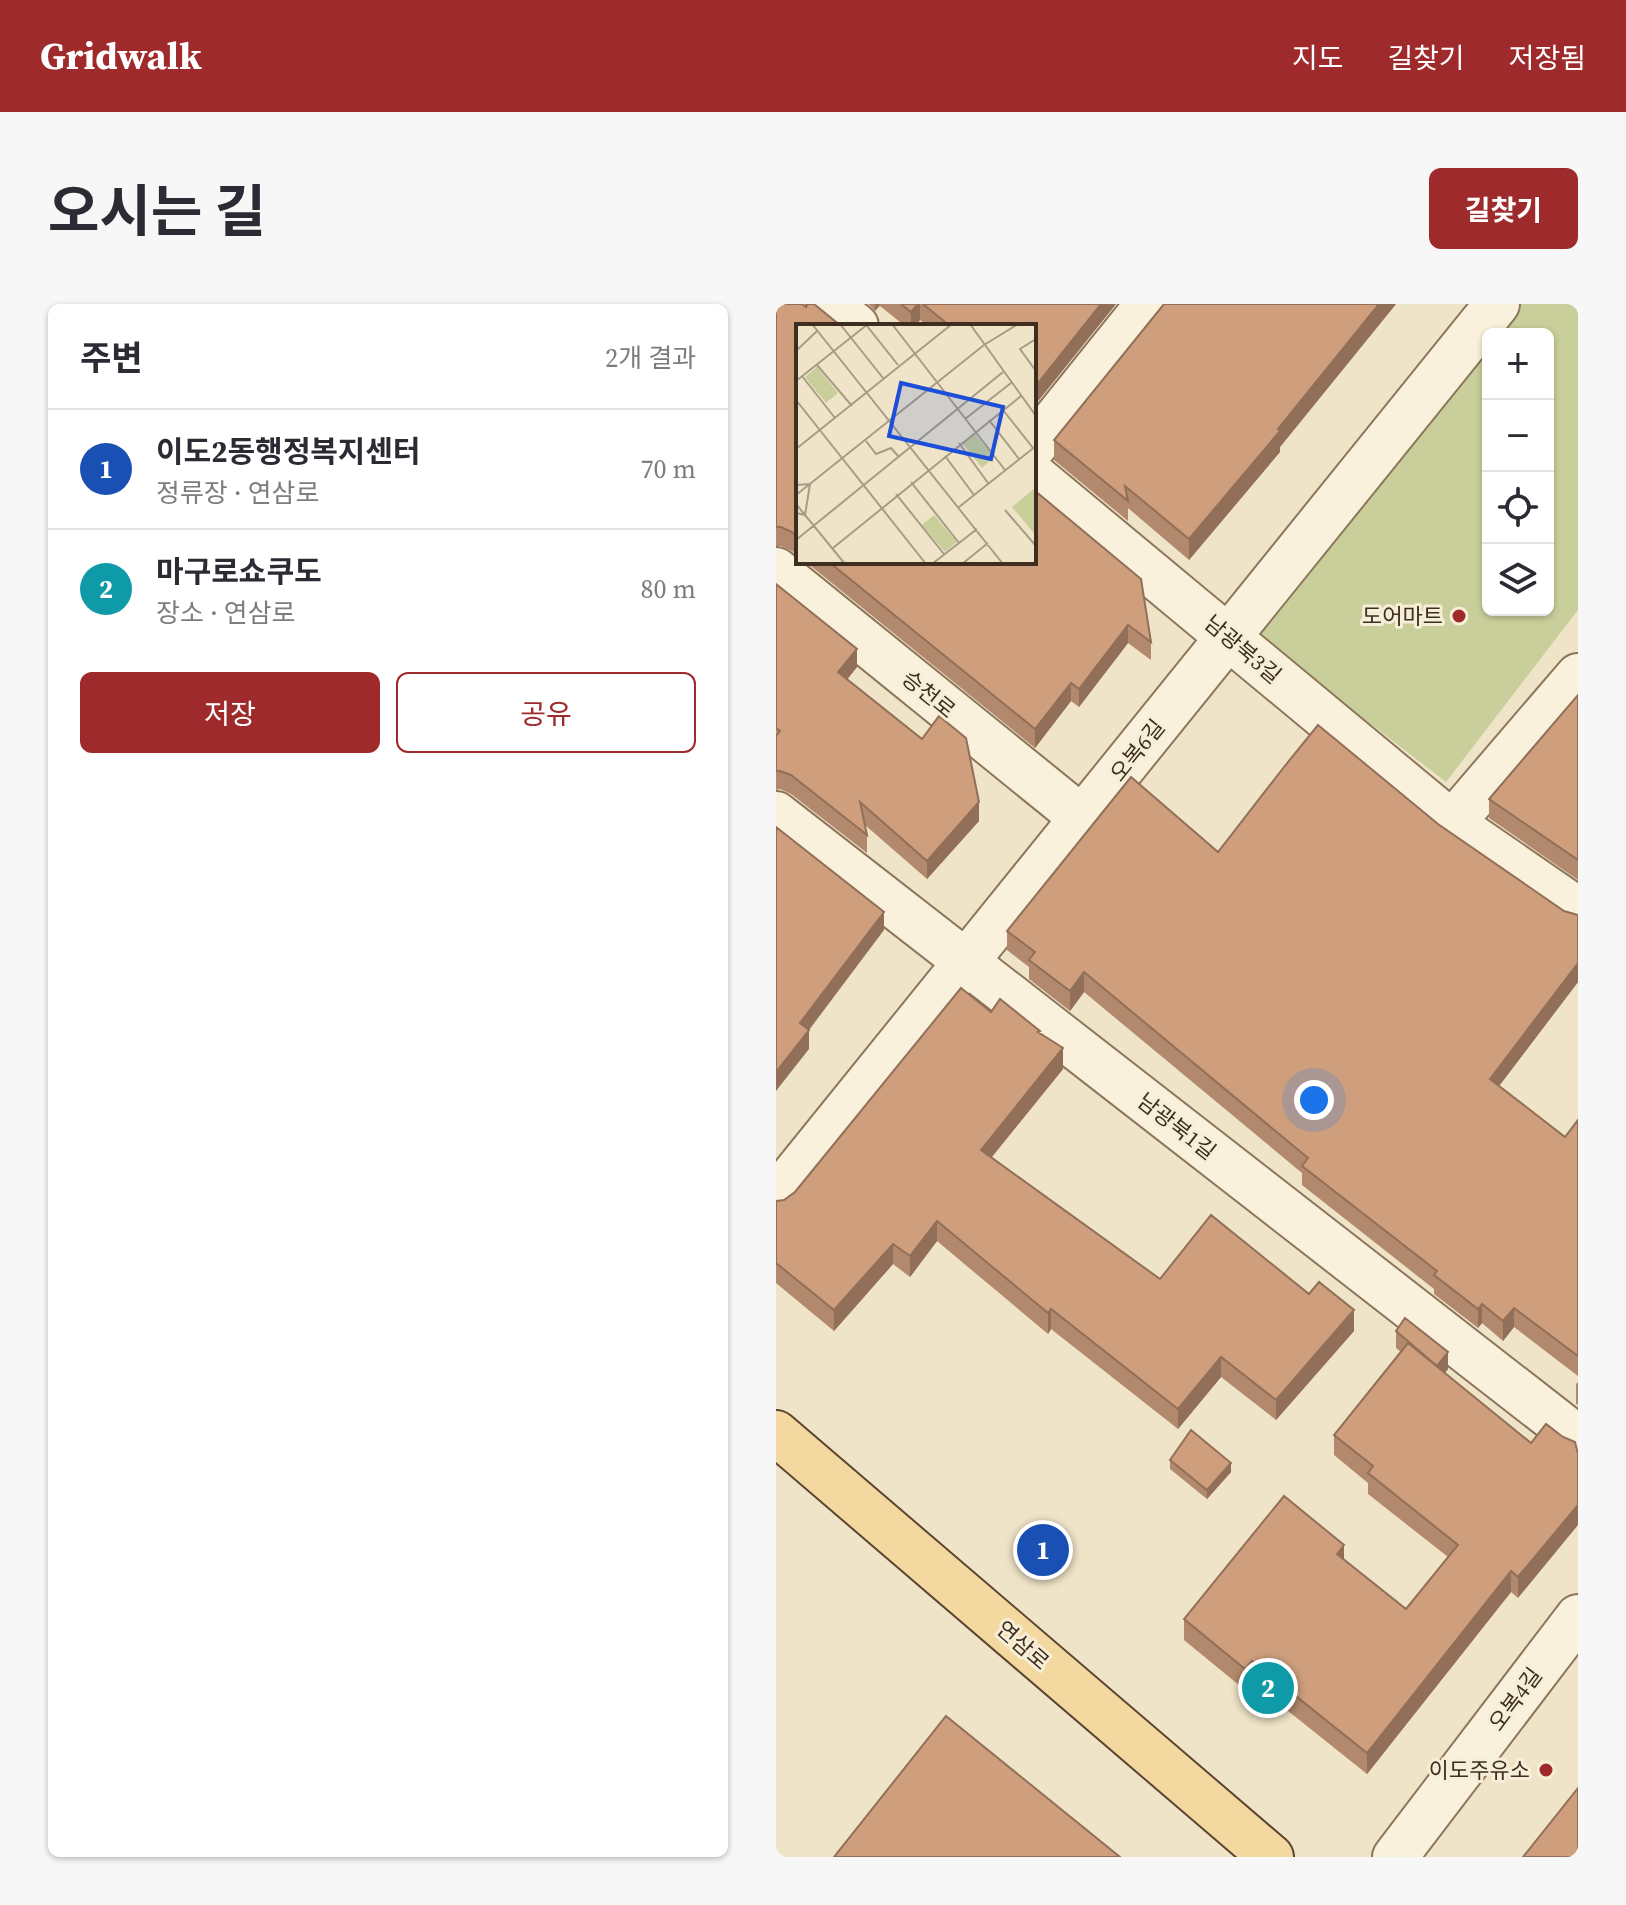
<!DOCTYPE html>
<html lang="ko">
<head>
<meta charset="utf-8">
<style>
  :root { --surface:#fff; --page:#f7f7f7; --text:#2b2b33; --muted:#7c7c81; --line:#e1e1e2; --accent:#9e2a2b }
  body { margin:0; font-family:"Source Serif 4","Noto Sans KR",serif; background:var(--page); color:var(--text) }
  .controls { position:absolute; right:24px; top:24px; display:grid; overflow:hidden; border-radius:12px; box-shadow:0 2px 6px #0004 }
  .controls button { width:72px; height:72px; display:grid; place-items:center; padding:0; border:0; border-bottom:2px solid var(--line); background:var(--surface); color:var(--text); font:40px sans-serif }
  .you { position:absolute; left:538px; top:796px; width:28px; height:28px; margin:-20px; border:6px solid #fff; border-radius:50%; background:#1a73e8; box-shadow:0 0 0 12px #1a73e833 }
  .badge { display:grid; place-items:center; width:52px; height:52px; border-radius:50%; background:var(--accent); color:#fff; font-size:26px; font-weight:700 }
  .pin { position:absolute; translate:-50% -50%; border:4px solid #fff; box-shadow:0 2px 8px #0006 }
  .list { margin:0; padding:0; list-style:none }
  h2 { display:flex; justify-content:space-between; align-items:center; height:104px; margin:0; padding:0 32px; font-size:34px }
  h2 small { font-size:26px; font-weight:400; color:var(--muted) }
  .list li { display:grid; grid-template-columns:52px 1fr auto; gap:24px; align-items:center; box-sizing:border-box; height:120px; padding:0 32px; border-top:2px solid var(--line) }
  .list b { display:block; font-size:30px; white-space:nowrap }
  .list p { margin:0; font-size:26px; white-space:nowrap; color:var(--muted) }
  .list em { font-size:26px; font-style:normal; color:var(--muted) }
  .actions { display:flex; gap:16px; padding:24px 32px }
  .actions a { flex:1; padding:18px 0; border:2px solid var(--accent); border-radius:12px; text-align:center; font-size:28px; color:var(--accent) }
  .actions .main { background:var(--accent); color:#fff }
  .icon { flex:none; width:44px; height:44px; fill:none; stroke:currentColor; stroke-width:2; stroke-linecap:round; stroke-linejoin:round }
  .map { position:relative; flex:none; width:802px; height:1553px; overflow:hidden; border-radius:12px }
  header { display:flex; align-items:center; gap:48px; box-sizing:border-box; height:112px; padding:0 40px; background:var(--accent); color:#fff }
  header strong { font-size:38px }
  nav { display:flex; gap:44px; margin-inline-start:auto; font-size:28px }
  .intro { display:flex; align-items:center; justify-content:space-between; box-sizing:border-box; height:192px; padding:0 48px }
  h1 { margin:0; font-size:56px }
  .button { padding:20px 36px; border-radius:12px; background:var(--accent); color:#fff; font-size:28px; font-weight:700 }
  main { display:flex; gap:48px; padding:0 48px }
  aside { flex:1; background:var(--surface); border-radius:12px; box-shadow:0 2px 6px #0004 }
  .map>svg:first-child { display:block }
  .green { fill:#c9cf9b; fill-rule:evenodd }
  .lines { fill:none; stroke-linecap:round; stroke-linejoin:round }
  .minor-casing { stroke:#8d765c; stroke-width:48 }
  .major-casing { stroke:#5b4430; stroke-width:48 }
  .minor { stroke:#faf1dc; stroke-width:44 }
  .major { stroke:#f3d9a0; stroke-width:44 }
  .wall { fill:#b2896c }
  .shaded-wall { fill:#916f58 }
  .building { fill:#cf9f7d; stroke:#916f58; stroke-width:2 }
  .poi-dot { fill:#9e2a2b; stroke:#f7eed8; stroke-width:3 }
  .labels { text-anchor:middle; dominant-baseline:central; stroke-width:6; stroke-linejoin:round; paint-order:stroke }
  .poi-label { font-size:22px; fill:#3d2e20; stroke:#f7eed8; text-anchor:end }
  .street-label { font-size:22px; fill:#3d2e20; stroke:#f7eed8 }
  .inset-road { fill:none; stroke:#a89b85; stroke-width:2 }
  .view { fill:#1d4ed8; fill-opacity:0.15; stroke:#1d4ed8; stroke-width:4 }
  .inset-edge { fill:none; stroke:#3d2e20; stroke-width:4 }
</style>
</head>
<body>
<header>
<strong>Gridwalk</strong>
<nav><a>지도</a><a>길찾기</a><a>저장됨</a></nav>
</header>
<div class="intro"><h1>오시는 길</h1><a class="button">길찾기</a></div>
<main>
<aside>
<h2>주변<small>2개 결과</small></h2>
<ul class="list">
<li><span class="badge" style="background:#1a4fb4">1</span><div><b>이도2동행정복지센터</b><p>정류장 · 연삼로</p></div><em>70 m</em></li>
<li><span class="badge" style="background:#0f9aa8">2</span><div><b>마구로쇼쿠도</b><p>장소 · 연삼로</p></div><em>80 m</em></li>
</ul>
<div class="actions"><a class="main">저장</a><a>공유</a></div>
</aside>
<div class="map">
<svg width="802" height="1553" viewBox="0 0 802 1553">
  <rect width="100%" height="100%" fill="#f0e4c8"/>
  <path class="green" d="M 732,0 L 802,0 L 802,306 L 670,478 L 478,330 ZM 712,30 L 772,30 L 772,306 L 712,306 Z"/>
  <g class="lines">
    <g class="minor-casing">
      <path id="minor" d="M 53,0 L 80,22
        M 258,142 L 372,0
        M 258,172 L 676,519 L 802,606
        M 0,266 L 306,514
        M 0,510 L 802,1134
        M 676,519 L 802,372
        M 0,893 L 721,0
        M 619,1553 L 802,1313"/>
    </g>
    <g class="major-casing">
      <path id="major" d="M 0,1129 L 495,1553"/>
    </g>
    <use href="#minor" class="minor"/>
    <use href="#major" class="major"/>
  </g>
  <path class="wall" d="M 0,0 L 22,22 L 22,252 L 16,247 L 5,242 L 0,242 Z
    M 92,0 L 340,0 L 258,102 L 258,22 L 152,22 L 144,16 L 139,22 L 129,22 L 104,2 L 99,7 Z
    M 388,0 L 620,0 L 504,143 L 504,148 L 413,256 L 352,204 L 352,217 L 278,156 L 278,136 Z
    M 30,258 L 258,258 L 375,338 L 375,356 L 352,339 L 303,403 L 295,397 L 259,444 Z
    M 0,280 L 81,363 L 71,375 L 203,517 L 151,575 L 89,521 L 91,531 L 91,549 L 15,490 L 4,485 L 0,486 Z
    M 802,391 L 802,576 L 713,514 L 713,495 Z
    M 662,520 L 788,607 L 802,611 L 802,678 L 723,782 L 789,833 L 802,816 L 802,1072 L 738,1023 L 727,1037 L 706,1019 L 702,1024 L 658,990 L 658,985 L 526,881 L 526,869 L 308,688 L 294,707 L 253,675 L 253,663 L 231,646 L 231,627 L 442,548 Z
    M 215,708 L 264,729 L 287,765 L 216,853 L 384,975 L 578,1027 L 500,1116 L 445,1073 L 402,1125 L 275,1025 L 272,1030 L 161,937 L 134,973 L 117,960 L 58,1027 L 0,979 L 0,897 L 8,896 L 19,888 Z
    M 620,1027 L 672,1065 L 669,1069 L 755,1139 L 742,1294 L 735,1288 L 591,1470 L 476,1378 L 469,1386 L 408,1336 L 408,1315 L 568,1255 L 630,1305 L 672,1253 L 592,1190 L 592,1179 L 558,1151 L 558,1131 L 625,1048 L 620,1044 Z
    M 802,1078 L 802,1101 L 800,1100 L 800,1080 Z
    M 394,1156 L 455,1168 L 431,1195 L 394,1165 Z"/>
  <path class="shaded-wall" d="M 99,0 L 104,0 L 99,7 Z
    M 142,0 L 144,0 L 144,16 L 139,22 L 135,22 L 135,8 Z
    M 325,0 L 340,0 L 258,102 L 258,84 Z
    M 603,0 L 620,0 L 504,143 L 504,148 L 413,256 L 413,235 Z
    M 352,321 L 352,339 L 303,403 L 303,385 Z
    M 81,345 L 81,363 L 62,387 L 62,368 Z
    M 295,379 L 295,397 L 259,444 L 259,425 Z
    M 203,498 L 203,517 L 151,575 L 151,557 Z
    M 108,608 L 108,626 L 24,738 L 24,719 Z
    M 802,659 L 802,678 L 714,794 L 714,775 Z
    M 308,668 L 308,688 L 294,707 L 294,687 Z
    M 33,726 L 33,745 L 0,787 L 0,768 Z
    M 287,744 L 287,765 L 205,866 L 205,846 Z
    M 161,917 L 161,937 L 134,973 L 134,952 Z
    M 117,940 L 117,960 L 58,1027 L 58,1006 Z
    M 706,1000 L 706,1019 L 702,1024 L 702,1005 Z
    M 738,1004 L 738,1023 L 727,1037 L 727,1017 Z
    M 275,1005 L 275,1025 L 272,1030 L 272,1009 Z
    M 578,1006 L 578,1027 L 500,1116 L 500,1096 Z
    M 672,1048 L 672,1065 L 661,1079 L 661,1062 Z
    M 445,1053 L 445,1073 L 402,1125 L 402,1105 Z
    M 455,1159 L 455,1168 L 431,1195 L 431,1186 Z
    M 802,1201 L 802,1221 L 742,1294 L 742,1273 Z
    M 568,1241 L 568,1261 L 561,1250 Z
    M 735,1267 L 735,1288 L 591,1470 L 591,1449 Z
    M 476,1357 L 476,1378 L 469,1386 L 469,1365 Z"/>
  <path class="building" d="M 0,0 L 26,0 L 30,3 L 32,0 L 38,0 L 65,22 L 22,22 L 22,233 L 16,228 L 5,223 L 0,223 Z
    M 125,0 L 142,0 L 135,8 Z
    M 147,0 L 325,0 L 258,84 L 258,22 L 174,22 Z
    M 388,0 L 603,0 L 502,125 L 504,127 L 413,235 L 349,182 L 352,197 L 278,136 Z
    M 258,186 L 365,275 L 375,338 L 352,321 L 303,385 L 295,379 L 259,425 L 53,258 L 258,258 Z
    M 0,280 L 81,345 L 62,368 L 146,435 L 163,412 L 190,434 L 203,498 L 151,557 L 84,498 L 91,531 L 15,471 L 4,467 L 0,467 L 0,432 L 4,427 L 0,424 Z
    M 802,391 L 802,556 L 713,495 Z
    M 542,421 L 662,520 L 788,607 L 802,611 L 802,659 L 714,775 L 789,833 L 802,816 L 802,1052 L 738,1004 L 727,1017 L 706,1000 L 702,1005 L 658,971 L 661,967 L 526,862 L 532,854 L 308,668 L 294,687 L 253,656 L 259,648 L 231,627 L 355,473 L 442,548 L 508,463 Z
    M 0,523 L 108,608 L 24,719 L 33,726 L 0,768 Z
    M 185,684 L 215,708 L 224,695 L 264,727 L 262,728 L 287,744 L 205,846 L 384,975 L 435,911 L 533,990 L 543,978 L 578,1006 L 500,1096 L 445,1053 L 402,1105 L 275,1005 L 272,1009 L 161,917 L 134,952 L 117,940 L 58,1006 L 0,959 L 0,897 L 8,896 L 19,888 Z
    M 629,1014 L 672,1048 L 661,1062 L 620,1027 Z
    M 632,1039 L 755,1139 L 770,1120 L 787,1133 L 799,1138 L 802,1150 L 802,1201 L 742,1273 L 735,1267 L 591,1449 L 476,1357 L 469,1365 L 408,1315 L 508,1192 L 568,1241 L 561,1250 L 630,1305 L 682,1241 L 592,1169 L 597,1162 L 558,1131 Z
    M 415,1126 L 455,1159 L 431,1186 L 394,1156 Z
    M 170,1412 L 344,1553 L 58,1553 Z
    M 802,1484 L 802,1553 L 747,1553 Z"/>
  <g class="poi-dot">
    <circle cx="683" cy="312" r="8"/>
    <circle cx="770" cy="1466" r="8"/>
  </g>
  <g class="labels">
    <g class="poi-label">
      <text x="667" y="312">도어마트</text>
      <text x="754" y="1466">이도주유소</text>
    </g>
    <g class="street-label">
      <text transform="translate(467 345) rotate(40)">남광북3길</text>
      <text transform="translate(153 390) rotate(39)">승천로</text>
      <text transform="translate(361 446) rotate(-51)">오복6길</text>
      <text transform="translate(401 822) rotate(38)">남광북1길</text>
      <text transform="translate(247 1341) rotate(41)">연삼로</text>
      <text transform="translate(739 1395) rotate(-53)">오복4길</text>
    </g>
  </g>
  <g transform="translate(20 20)">
    <rect width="240" height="240" fill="#f0e4c8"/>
    <path d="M 21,43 L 42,69 L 30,79 L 9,53 ZM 178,109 L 198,133 L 186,144 L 166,119 ZM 240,163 L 240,212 L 216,183 ZM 138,191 L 161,218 L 149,228 L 126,201 Z" fill="#c9cf9b"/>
    <path class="inset-road" d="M 16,0 L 207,240M 44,0 L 87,54M 96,0 L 209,146M 174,0 L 240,92M 71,2 L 102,41M 240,15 L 224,25 L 240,47M 0,27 L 21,7M 21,41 L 56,82M 6,52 L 39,94M 0,57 L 72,0M 0,76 L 130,240M 207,86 L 237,124M 169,95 L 215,59M 193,96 L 223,135M 70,117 L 80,130 L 95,124 L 103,133M 163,119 L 192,159M 0,125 L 156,0M 149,132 L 178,171M 115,158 L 163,219M 0,161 L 14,160 L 9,191 L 0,189M 100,170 L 148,230M 0,171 L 188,21 L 222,0M 0,180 L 49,240M 163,183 L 240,122M 209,186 L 240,222M 0,216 L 207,48M 37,224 L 225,72M 136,240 L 181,205M 166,240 L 192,219"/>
    <path class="view" d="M 105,59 L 207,83 L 195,135 L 93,112 Z"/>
    <rect width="240" height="240" class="inset-edge"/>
  </g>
</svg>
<div class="controls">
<button>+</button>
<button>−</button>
<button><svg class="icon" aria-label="locate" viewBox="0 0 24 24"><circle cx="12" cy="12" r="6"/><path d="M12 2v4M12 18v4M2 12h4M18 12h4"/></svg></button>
<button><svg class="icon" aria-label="layers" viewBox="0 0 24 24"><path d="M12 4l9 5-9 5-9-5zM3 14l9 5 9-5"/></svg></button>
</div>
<div class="you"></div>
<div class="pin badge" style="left:267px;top:1246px;background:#1a4fb4">1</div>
<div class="pin badge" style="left:492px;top:1384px;background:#0f9aa8">2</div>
</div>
</main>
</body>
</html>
